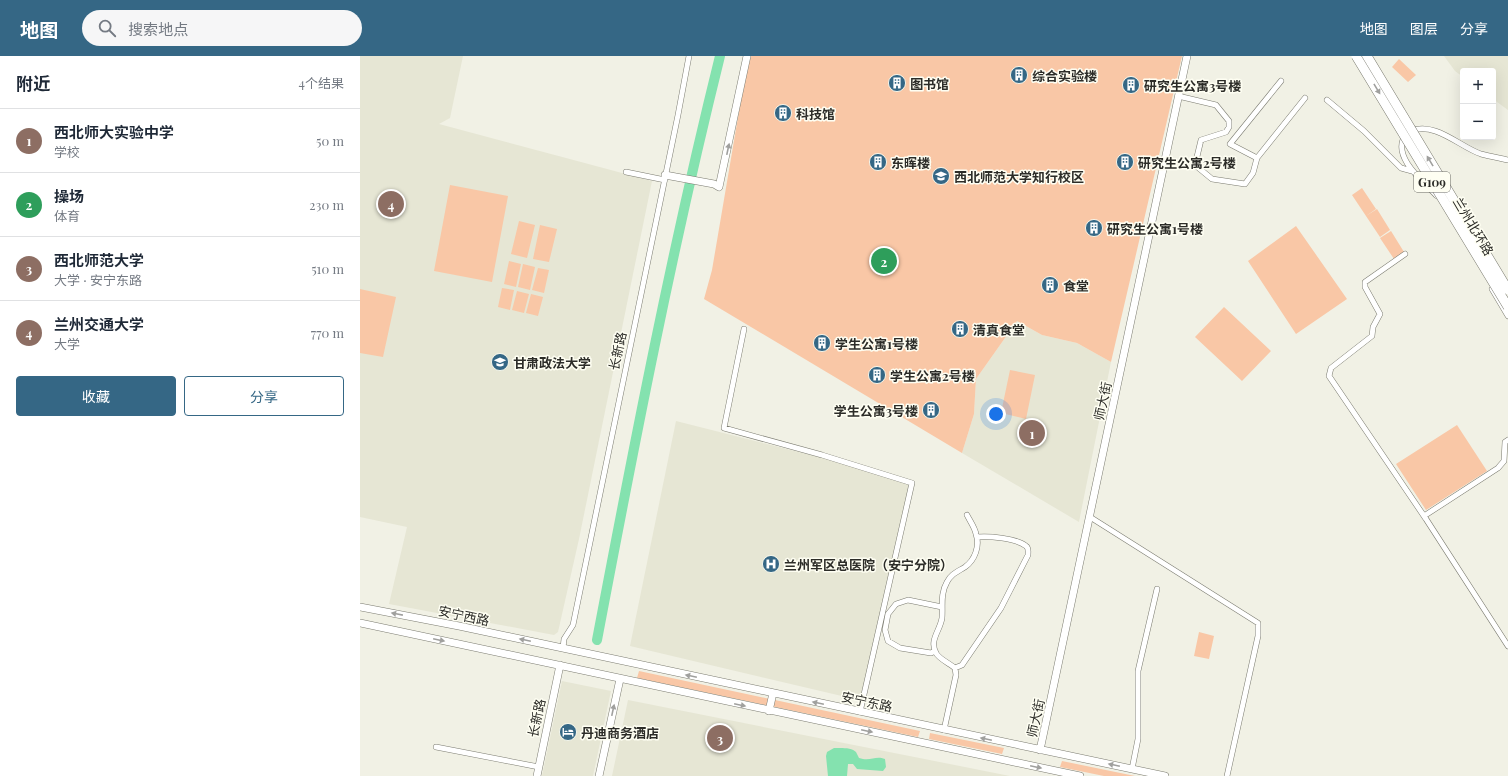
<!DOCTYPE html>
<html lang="zh">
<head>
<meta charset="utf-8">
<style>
  :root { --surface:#fff; --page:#f6f6f7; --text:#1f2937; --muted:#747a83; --line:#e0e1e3; --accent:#356785 }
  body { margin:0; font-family:"Playfair Display","Noto Sans SC",serif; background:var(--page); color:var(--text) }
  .controls { position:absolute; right:12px; top:12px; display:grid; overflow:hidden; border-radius:4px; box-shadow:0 4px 16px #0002 }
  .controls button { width:36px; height:36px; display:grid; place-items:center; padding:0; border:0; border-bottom:1px solid var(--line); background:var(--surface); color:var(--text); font:20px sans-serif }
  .you { position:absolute; left:636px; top:358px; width:14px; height:14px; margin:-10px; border:3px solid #fff; border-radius:50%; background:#1a73e8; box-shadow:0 0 0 6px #1a73e833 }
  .badge { display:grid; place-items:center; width:26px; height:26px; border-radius:50%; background:var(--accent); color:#fff; font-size:13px; font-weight:700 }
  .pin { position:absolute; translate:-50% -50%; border:2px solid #fff; box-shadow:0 1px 4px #0006 }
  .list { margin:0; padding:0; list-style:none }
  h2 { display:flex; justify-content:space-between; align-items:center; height:52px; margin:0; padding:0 16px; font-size:17px }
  h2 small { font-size:13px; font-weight:400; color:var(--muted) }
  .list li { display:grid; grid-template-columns:26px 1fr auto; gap:12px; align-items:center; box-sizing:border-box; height:64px; padding:0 16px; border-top:1px solid var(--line) }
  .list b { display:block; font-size:15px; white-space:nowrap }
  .list p { margin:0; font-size:13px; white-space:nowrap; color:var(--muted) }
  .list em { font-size:13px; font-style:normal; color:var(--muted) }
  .actions { display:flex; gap:8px; padding:12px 16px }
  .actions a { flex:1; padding:9px 0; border:1px solid var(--accent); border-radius:4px; text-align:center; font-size:14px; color:var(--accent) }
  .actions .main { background:var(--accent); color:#fff }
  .icon { flex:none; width:22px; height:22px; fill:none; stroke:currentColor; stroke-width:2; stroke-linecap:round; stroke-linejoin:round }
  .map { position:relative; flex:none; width:1148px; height:720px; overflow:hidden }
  header { display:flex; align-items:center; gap:24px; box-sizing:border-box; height:56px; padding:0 20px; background:var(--accent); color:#fff }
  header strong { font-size:19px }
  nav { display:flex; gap:22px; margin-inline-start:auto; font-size:14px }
  .search { width:280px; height:36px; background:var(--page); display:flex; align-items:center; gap:10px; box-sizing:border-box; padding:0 14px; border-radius:22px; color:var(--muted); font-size:15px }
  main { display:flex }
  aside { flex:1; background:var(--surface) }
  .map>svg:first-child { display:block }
  .built { fill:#e6e6d4 }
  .green { fill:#f9c7a6 }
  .water { fill:#84e2af }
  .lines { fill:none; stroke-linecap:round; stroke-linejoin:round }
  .river { stroke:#84e2af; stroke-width:10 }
  .street-casing { stroke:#7b7b70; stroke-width:6 }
  .secondary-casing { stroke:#7b7b70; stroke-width:8 }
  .street { stroke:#fff; stroke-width:5 }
  .secondary { stroke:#fff; stroke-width:7 }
  .highway-bridge-casing { stroke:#7b7b70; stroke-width:10; stroke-linecap:butt }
  .highway-bridge { stroke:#fff; stroke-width:9 }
  .oneway { fill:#a0a09e }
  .labels { text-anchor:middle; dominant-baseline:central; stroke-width:3; stroke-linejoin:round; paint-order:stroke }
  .shield { fill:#fefef2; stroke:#6b6b65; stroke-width:1 }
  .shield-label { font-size:12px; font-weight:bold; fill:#2c2c28 }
  .poi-label { font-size:13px; font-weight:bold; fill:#2c2c28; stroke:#fefef2; text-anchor:start }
  .street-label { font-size:13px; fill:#2c2c28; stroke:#fefef2 }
</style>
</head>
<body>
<header>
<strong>地图</strong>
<div class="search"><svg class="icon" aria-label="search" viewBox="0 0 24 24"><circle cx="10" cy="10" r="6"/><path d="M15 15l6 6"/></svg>搜索地点</div>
<nav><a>地图</a><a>图层</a><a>分享</a></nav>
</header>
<main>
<aside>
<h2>附近<small>4个结果</small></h2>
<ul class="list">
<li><span class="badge" style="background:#8d6e63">1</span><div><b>西北师大实验中学</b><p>学校</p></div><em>50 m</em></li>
<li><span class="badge" style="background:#2e9e5b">2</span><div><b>操场</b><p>体育</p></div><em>230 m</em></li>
<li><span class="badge" style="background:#8d6e63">3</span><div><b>西北师范大学</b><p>大学 · 安宁东路</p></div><em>510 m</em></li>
<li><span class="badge" style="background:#8d6e63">4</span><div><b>兰州交通大学</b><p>大学</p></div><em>770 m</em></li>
</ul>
<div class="actions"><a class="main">收藏</a><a>分享</a></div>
</aside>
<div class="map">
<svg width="1148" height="720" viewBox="0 0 1148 720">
  <rect width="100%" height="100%" fill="#f1f1e5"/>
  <path class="built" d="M 0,0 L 103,0 L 90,62 L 79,68 L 292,125 L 219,483 L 198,576 L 194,579 L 29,548 L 47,471 L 0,461 Z
    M 1084,0 L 1148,0 L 1148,54 L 1133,43 L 1133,15 L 1103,15 L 1103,21 L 1095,15 Z
    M 657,265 L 682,279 L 717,287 L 751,306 L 719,466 L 602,397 L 614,358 L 616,323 Z
    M 316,365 L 554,425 L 503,645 L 270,590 Z
    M 202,625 L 251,635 L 233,720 L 182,720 Z
    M 268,644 L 650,720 L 252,720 Z"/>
  <path class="green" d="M 391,0 L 822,0 L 751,306 L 717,287 L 682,279 L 657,265 L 616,323 L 614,358 L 602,397 L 344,243 L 352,214 L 384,26 Z
    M 1039,3 L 1056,19 L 1048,26 L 1032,11 Z
    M 90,129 L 148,140 L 132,226 L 74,215 Z
    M 1002,132 L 1016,153 L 1006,160 L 992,139 Z
    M 1017,153 L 1030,174 L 1020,181 L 1006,160 Z
    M 159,165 L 175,169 L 167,202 L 151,198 Z
    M 180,169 L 197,173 L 189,206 L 173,203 Z
    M 936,170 L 987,243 L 936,278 L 888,205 Z
    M 1031,175 L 1044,196 L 1034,203 L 1020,182 Z
    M 149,205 L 161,208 L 156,231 L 144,228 Z
    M 163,208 L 175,211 L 170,234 L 158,231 Z
    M 178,212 L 189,214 L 184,237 L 172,234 Z
    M 142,232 L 154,234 L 150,254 L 138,251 Z
    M 0,233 L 36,241 L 23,301 L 0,297 Z
    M 157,235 L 169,238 L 164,257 L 152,254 Z
    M 171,238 L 183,241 L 178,260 L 166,257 Z
    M 864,251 L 911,295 L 882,325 L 835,281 Z
    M 650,314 L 675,319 L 666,363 L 641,357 Z
    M 1097,369 L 1127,415 L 1066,454 L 1036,408 Z
    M 839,576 L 854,580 L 849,603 L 834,600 Z
    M 279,615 L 560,675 L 558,681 L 277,622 Z
    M 570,677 L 644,692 L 642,698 L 569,683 Z
    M 702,705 L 775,720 L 744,720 L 700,711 Z"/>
  <path class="water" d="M 474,692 C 480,692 492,691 496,696 C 497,698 498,700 499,702 C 511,706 515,699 525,703 L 526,711 L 523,715 L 497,713 L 493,708 L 488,708 L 487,720 L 468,720 L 466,700 L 467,696 Z"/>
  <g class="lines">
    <path class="river" d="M 237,584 C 274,389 312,193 360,0"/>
    <g class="street-casing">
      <path id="street" d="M 818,40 L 856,49 L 869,65 L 869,71 L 866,76 L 841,84 L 835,109 L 852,123 L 885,128 L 893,117 L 897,102 L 945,42
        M 967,44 L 1004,75 L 1041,112 L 1052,115
        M 1051,75 C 1075,65 1100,91 1121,98 C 1129,100 1139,102 1148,104
        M 1045,80 C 1031,101 1065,127 1077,140
        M 897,102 L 870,88 L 921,25
        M 266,116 L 305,124
        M 1045,198 L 1005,226 L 1005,231 L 1020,258 L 1013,271 L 1012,280 L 971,312 L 969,320 L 1066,463 L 1148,590
        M 1132,233 L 1148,260
        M 384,273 L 364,372 L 462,399 L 552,427 L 500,656
        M 1064,460 L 1138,412 L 1144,405 L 1145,386 L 1148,384
        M 730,461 L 898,567 L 898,580 L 867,720
        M 203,592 L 204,583 L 213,569 L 318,59 L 329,0
        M 575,595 L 571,597 L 540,592 L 528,585 L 525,574 L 528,558 L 536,548 L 548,544 L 582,551
        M 595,612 L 602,609 L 641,552 L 668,499 C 668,495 669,492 666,490 C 656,482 629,480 617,481
        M 584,674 L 596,619 L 595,612 C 590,608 578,602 576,597 C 569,584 580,575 582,562 C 583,550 580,538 587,526 C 591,518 597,516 605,511 C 615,504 620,490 616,478 C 615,472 610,465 607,459
        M 76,691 L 179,711
        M 772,713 L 778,683 L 778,615 L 797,533"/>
    </g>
    <g class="secondary-casing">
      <path id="secondary" d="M 305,119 L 354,128 L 359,131 L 387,0
        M 0,551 L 99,570 L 805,720
        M 0,567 L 720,720
        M 409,655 L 413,637
        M 680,694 L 827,0
        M 177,720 L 200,609
        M 239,720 L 260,623"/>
    </g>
    <use href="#street" class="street"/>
    <use href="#secondary" class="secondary"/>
    <g class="highway-bridge-casing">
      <path id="highway-bridge" d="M 996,0 L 1148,251
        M 1007,0 L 1148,234"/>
    </g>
    <use href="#highway-bridge" class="highway-bridge"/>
  </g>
  <defs><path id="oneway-solid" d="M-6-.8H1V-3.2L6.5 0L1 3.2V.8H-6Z"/></defs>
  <g class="oneway">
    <use href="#oneway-solid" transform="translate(1017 33) rotate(59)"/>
    <use href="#oneway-solid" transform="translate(368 93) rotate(-78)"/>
    <use href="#oneway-solid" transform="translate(1070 105) rotate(-121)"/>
    <use href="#oneway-solid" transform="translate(37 558) rotate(-169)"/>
    <use href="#oneway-solid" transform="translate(79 584) rotate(12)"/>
    <use href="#oneway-solid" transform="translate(165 584) rotate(-168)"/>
    <use href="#oneway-solid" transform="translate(331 620) rotate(-168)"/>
    <use href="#oneway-solid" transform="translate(458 647) rotate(-168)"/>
    <use href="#oneway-solid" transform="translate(380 649) rotate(12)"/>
    <use href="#oneway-solid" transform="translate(253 654) rotate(-78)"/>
    <use href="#oneway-solid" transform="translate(507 675) rotate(12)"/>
    <use href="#oneway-solid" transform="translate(626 683) rotate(-168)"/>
    <use href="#oneway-solid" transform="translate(754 709) rotate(-168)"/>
    <use href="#oneway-solid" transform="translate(676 711) rotate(12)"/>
  </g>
  <defs>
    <g id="building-disc" transform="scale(0.9)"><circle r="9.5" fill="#356785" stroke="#fefef2"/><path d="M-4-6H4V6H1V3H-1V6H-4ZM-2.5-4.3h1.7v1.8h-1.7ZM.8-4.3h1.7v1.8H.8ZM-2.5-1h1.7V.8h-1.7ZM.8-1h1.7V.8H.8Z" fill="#fff"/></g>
    <g id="university-disc" transform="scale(0.9)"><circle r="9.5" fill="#356785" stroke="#fefef2"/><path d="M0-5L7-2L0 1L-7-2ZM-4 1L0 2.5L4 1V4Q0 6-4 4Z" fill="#fff"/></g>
    <g id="school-disc" transform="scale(0.9)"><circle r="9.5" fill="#356785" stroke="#fefef2"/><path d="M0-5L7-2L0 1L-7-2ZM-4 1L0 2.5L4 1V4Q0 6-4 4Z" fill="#fff"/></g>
    <g id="hospital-disc" transform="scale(0.9)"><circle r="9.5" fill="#356785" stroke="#fefef2"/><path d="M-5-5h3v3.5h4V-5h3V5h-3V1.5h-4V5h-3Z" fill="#fff"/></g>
    <g id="hotel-disc" transform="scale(0.9)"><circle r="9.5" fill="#356785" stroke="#fefef2"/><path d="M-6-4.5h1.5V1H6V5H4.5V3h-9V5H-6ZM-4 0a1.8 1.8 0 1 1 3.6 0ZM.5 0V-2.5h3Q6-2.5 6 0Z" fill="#fff"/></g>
  </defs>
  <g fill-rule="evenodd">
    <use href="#building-disc" x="659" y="19"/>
    <use href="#building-disc" x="537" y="27"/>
    <use href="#building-disc" x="771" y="29"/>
    <use href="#building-disc" x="423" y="57"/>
    <use href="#building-disc" x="518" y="106"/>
    <use href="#building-disc" x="765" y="106"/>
    <use href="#university-disc" x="581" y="120"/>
    <use href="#building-disc" x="734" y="172"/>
    <use href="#building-disc" x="690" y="229"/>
    <use href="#building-disc" x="600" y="273"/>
    <use href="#building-disc" x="462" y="287"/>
    <use href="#school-disc" x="140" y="306"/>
    <use href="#building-disc" x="517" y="319"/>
    <use href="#building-disc" x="571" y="354"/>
    <use href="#hospital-disc" x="411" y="508"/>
    <use href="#hotel-disc" x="208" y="676"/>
  </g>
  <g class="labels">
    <rect class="shield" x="1054" y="116" width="36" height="20" rx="3"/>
    <g class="shield-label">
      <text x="1072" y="126">G109</text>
    </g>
    <g class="poi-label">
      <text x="672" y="19">综合实验楼</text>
      <text x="550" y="27">图书馆</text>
      <text x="784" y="29">研究生公寓3号楼</text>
      <text x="436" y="57">科技馆</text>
      <text x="531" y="106">东晖楼</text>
      <text x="778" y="106">研究生公寓2号楼</text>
      <text x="594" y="120">西北师范大学知行校区</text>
      <text x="747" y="172">研究生公寓1号楼</text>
      <text x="703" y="229">食堂</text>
      <text x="613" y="273">清真食堂</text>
      <text x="475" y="287">学生公寓1号楼</text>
      <text x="153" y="306">甘肃政法大学</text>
      <text x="530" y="319">学生公寓2号楼</text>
      <text x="558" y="354" text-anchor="end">学生公寓3号楼</text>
      <text x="424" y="508">兰州军区总医院（安宁分院）</text>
      <text x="221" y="676">丹迪商务酒店</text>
    </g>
    <g class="street-label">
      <text transform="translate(1114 170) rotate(59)">兰州北环路</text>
      <text transform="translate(257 295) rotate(-78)">长新路</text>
      <text transform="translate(742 345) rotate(-78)">师大街</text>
      <text transform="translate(104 559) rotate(12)">安宁西路</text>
      <text transform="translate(507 645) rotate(12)">安宁东路</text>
      <text transform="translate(176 662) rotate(-78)">长新路</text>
      <text transform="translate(675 662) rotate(-78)">师大街</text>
    </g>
  </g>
</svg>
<div class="controls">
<button>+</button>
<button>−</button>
</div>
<div class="you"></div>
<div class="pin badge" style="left:672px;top:377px;background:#8d6e63">1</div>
<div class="pin badge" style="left:524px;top:205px;background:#2e9e5b">2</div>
<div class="pin badge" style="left:360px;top:682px;background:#8d6e63">3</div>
<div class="pin badge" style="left:31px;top:148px;background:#8d6e63">4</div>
</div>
</main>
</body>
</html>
